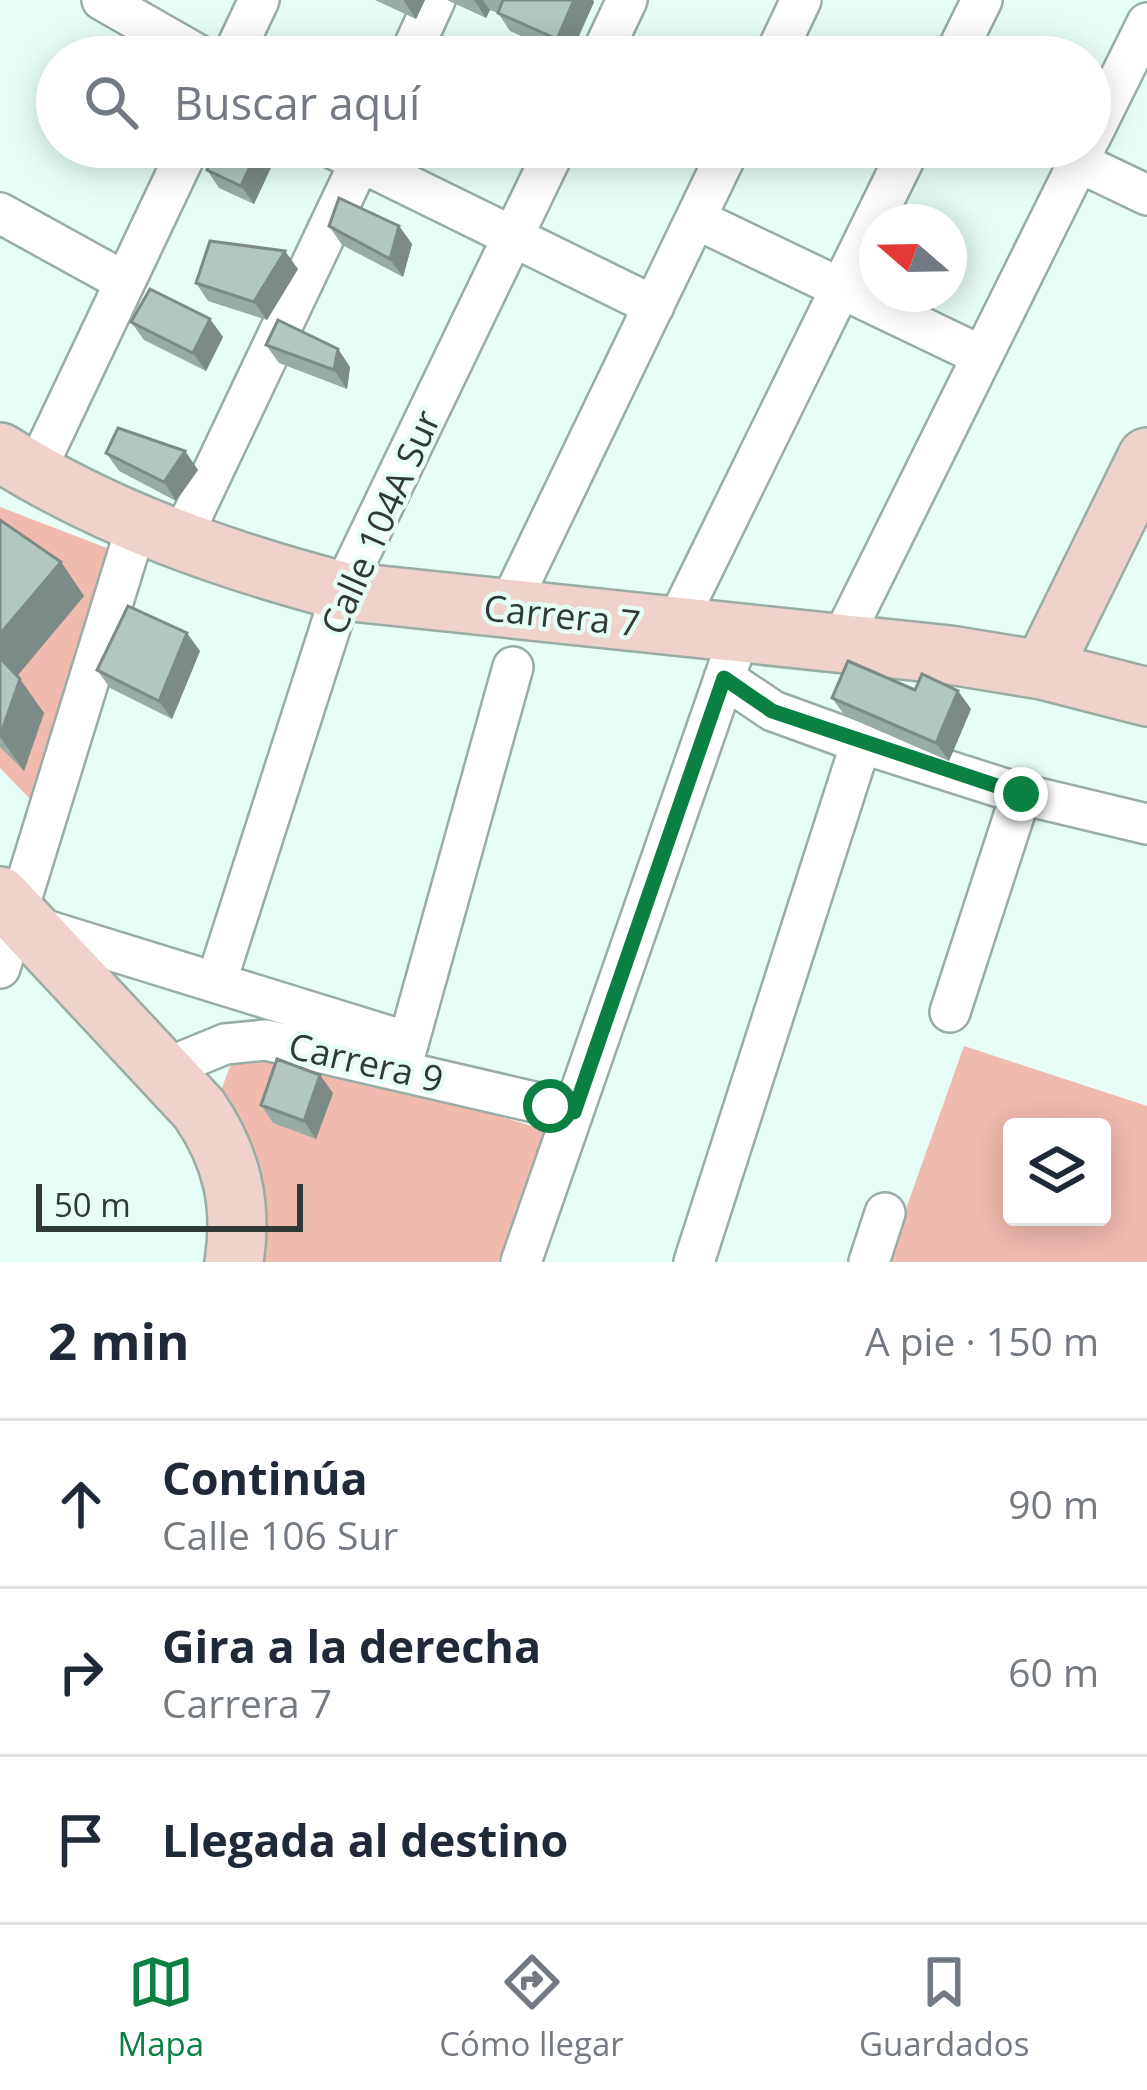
<!DOCTYPE html>
<html lang="es">
<head>
<meta charset="utf-8">
<style>
  :root { --surface:#fff; --page:#f6f6f7; --text:#1f2937; --muted:#747a83; --line:#e0e1e3; --accent:#0b8043 }
  body { margin:0; font-family:"Open Sans",sans-serif; background:var(--page); color:var(--text) }
  .controls { position:absolute; right:36px; bottom:36px; display:grid; overflow:hidden; border-radius:12px; box-shadow:0 6px 30px #0003 }
  .controls button { width:108px; height:108px; display:grid; place-items:center; padding:0; border:0; border-bottom:3px solid var(--line); background:var(--surface); color:var(--text); font:60px sans-serif }
  .compass { position:absolute; left:859px; top:204px; width:108px; height:108px; border-radius:50%; background:var(--surface); box-shadow:0 6px 30px #0003; rotate:290deg }
  .scale { position:absolute; left:36px; bottom:30px; width:267px; box-sizing:border-box; padding-left:12px; border:6px solid #303936; border-top:0; font-size:33px; line-height:42px; white-space:nowrap; color:#303936; -webkit-text-stroke:9px #e7fef6; paint-order:stroke }
  .stop { position:absolute; width:36px; height:36px; margin:-27px; border:9px solid #0b8043; border-radius:50%; background:#fff }
  .stop.end { background:#0b8043; border-color:#fff; box-shadow:0 3px 12px #0008 }
  .list { margin:0; padding:0; list-style:none }
  h2 { display:flex; justify-content:space-between; align-items:center; height:156px; margin:0; padding:0 48px; font-size:51px }
  h2 small { font-size:39px; font-weight:400; color:var(--muted) }
  .list li { display:grid; grid-template-columns:78px 1fr auto; gap:36px; align-items:center; box-sizing:border-box; height:168px; padding:0 48px; border-top:3px solid var(--line) }
  .list b { display:block; font-size:45px; white-space:nowrap }
  .list p { margin:0; font-size:39px; white-space:nowrap; color:var(--muted) }
  .list em { font-size:39px; font-style:normal; color:var(--muted) }
  .icon { flex:none; width:66px; height:66px; fill:none; stroke:currentColor; stroke-width:2; stroke-linecap:round; stroke-linejoin:round }
  .map { position:relative; flex:none; width:1147px; height:1262px; overflow:hidden }
  .search { position:absolute; background:var(--surface); box-shadow:0 6px 30px #0003; left:36px; right:36px; top:36px; height:132px; display:flex; align-items:center; gap:30px; box-sizing:border-box; padding:0 42px; border-radius:66px; color:var(--muted); font-size:45px }
  .sheet { height:660px; background:var(--surface) }
  nav { display:flex; justify-content:space-around; align-items:center; box-sizing:border-box; height:168px; border-top:3px solid var(--line); background:var(--surface); font-size:33px; color:var(--muted) }
  nav a { display:grid; justify-items:center; gap:6px }
  nav .on { color:var(--accent) }
  .map>svg:first-child { display:block }
  .green { fill:#f0baae; fill-rule:evenodd }
  .lines { fill:none; stroke-linecap:round; stroke-linejoin:round }
  .street-casing { stroke:#97ada6; stroke-width:44 }
  .secondary-casing { stroke:#97ada6; stroke-width:62 }
  .street { stroke:#fff; stroke-width:39 }
  .secondary { stroke:#f0d2cc; stroke-width:57 }
  .wall { fill:#98aba5 }
  .shaded-wall { fill:#7c8b86 }
  .building { fill:#b1c7c0; stroke:#7c8b86; stroke-width:3 }
  .route { stroke:#0b8043; stroke-width:15 }
  .labels { text-anchor:middle; dominant-baseline:central; stroke-width:9; stroke-linejoin:round; paint-order:stroke }
  .street-label { font-size:36px; fill:#303936; stroke:#e7fef6 }
</style>
</head>
<body>
<div class="map">
<svg width="1147" height="1262" viewBox="0 0 1147 1262">
  <rect width="100%" height="100%" fill="#e7fef6"/>
  <path class="green" d="M 0,507 L 107,548 L 31,800 L 0,768 Z
    M 964,1046 L 1147,1106 L 1147,1262 L 887,1262 ZM 1012,1127 L 1102,1127 L 1102,1217 L 1012,1217 Z
    M 240,1052 L 291,1052 L 548,1131 L 498,1262 L 249,1262 L 219,1096 L 230,1066 Z"/>
  <g class="lines">
    <g class="street-casing">
      <path id="street" d="M 102,0 L 202,57
        M 232,57 L 259,0
        M 409,57 L 435,0
        M 600,57 L 627,0
        M 774,57 L 801,0
        M 954,57 L 982,0
        M 1090,138 L 1147,23
        M 330,147 L 654,306
        M 1078,162 L 1147,195
        M 0,213 L 125,282
        M 696,219 L 982,356
        M 35,472 L 189,147
        M 181,539 L 367,147
        M 507,610 L 730,147
        M 675,626 L 910,147
        M 840,643 L 1086,147
        M 724,678 L 773,711 L 861,743 L 1021,794 L 1147,824
        M 29,925 L 408,1042
        M 0,968 L 138,521
        M 217,980 L 342,591 L 556,147
        M 950,1012 L 1021,794
        M 401,1069 L 513,667
        M 162,1070 L 225,1044 L 266,1040 L 573,1111
        M 521,1262 L 740,633
        M 694,1262 L 861,743
        M 869,1262 L 885,1213"/>
    </g>
    <g class="secondary-casing">
      <path id="secondary" d="M 0,452 C 104,518 224,560 342,591 L 950,655 L 1042,670 L 1147,697
        M 1042,670 L 1147,457
        M 0,896 L 199,1109 C 232,1157 243,1205 234,1262"/>
    </g>
    <use href="#street" class="street"/>
    <use href="#secondary" class="secondary"/>
  </g>
  <path class="wall" d="M 375,0 L 425,0 L 416,19 Z
    M 447,0 L 593,0 L 594,2 L 570,57 L 568,57 L 510,31 L 498,13 L 490,10 L 486,18 Z
    M 275,159 L 254,204 L 219,188 L 207,170 Z
    M 329,226 L 399,226 L 412,244 L 403,277 L 342,245 Z
    M 298,269 L 267,320 L 208,301 L 196,283 Z
    M 210,319 L 223,337 L 206,371 L 144,340 L 131,322 Z
    M 266,345 L 338,349 L 350,367 L 347,389 L 279,363 Z
    M 185,451 L 198,470 L 176,501 L 119,471 L 106,453 Z
    M 0,520 L 61,562 L 84,596 L 17,676 L 44,713 L 24,771 L 0,747 Z
    M 200,651 L 172,719 L 110,688 L 97,670 Z
    M 915,690 L 958,691 L 971,709 L 949,761 L 845,716 L 832,698 Z
    M 333,1093 L 316,1139 L 273,1123 L 261,1105 Z"/>
  <path class="shaded-wall" d="M 404,0 L 425,0 L 416,19 L 404,1 Z
    M 474,0 L 483,0 L 490,10 L 486,18 Z
    M 574,0 L 593,0 L 594,2 L 569,57 L 557,39 Z
    M 259,147 L 266,147 L 275,159 L 254,204 L 241,186 Z
    M 399,226 L 412,244 L 403,277 L 390,259 Z
    M 285,251 L 298,269 L 267,320 L 254,302 Z
    M 210,319 L 223,337 L 206,371 L 193,353 Z
    M 338,349 L 350,367 L 347,389 L 334,370 Z
    M 185,451 L 198,470 L 176,501 L 164,482 Z
    M 61,562 L 84,596 L 13,681 L 0,662 L 0,634 Z
    M 187,633 L 200,651 L 172,719 L 159,701 Z
    M 20,679 L 44,713 L 24,771 L 0,737 Z
    M 958,691 L 971,709 L 949,761 L 936,743 Z
    M 320,1075 L 333,1093 L 316,1139 L 304,1121 Z"/>
  <path class="building" d="M 503,0 L 574,0 L 557,39 L 498,13 Z
    M 92,46 L 112,57 L 87,57 Z
    M 216,147 L 259,147 L 241,186 L 207,170 Z
    M 339,198 L 399,226 L 390,259 L 329,226 Z
    M 210,241 L 285,251 L 254,302 L 196,283 Z
    M 150,289 L 210,319 L 193,353 L 131,322 Z
    M 278,320 L 338,349 L 334,370 L 266,345 Z
    M 118,428 L 185,451 L 164,482 L 106,453 Z
    M 0,520 L 61,562 L 0,634 Z
    M 128,606 L 187,633 L 159,701 L 97,670 Z
    M 0,658 L 20,679 L 0,736 Z
    M 848,661 L 915,690 L 922,674 L 958,691 L 936,743 L 832,698 Z
    M 277,1059 L 320,1075 L 304,1121 L 261,1105 Z"/>
  <g class="lines">
    <path class="route" d="M 550,1106 L 574,1112 L 724,678 L 772,711 L 1021,794"/>
  </g>
  <g class="labels">
    <g class="street-label">
      <text transform="translate(380 522) rotate(-66)">Calle 104A Sur</text>
      <text transform="translate(562 615) rotate(6)">Carrera 7</text>
      <text transform="translate(366 1062) rotate(13)">Carrera 9</text>
    </g>
  </g>
</svg>
<div class="controls">
<button><svg class="icon" aria-label="layers" viewBox="0 0 24 24"><path d="M12 4l9 5-9 5-9-5zM3 14l9 5 9-5"/></svg></button>
</div>
<svg class="compass" viewBox="-18 -18 36 36"><path d="M0-13l5 13h-10z" fill="#e53935"/><path d="M0 13l5-13h-10z" fill="#747a83"/></svg>
<div class="scale">50 m</div>
<div class="stop" style="left:550px;top:1106px"></div>
<div class="stop end" style="left:1021px;top:794px"></div>
<div class="search"><svg class="icon" aria-label="search" viewBox="0 0 24 24"><circle cx="10" cy="10" r="6"/><path d="M15 15l6 6"/></svg>Buscar aquí</div>
</div>
<section class="sheet">
<h2>2 min<small>A pie · 150 m</small></h2>
<ul class="list">
<li><svg class="icon" aria-label="ahead" viewBox="0 0 24 24"><path d="M12 20V5M6 11l6-6 6 6"/></svg><div><b>Continúa</b><p>Calle 106 Sur</p></div><em>90 m</em></li>
<li><svg class="icon" aria-label="right" viewBox="0 0 24 24"><path d="M7 20v-9h11M14 6l5 5-5 5"/></svg><div><b>Gira a la derecha</b><p>Carrera 7</p></div><em>60 m</em></li>
<li><svg class="icon" aria-label="arrive" viewBox="0 0 24 24"><path d="M6 21V4h12l-3 4 3 4H6"/></svg><div><b>Llegada al destino</b></div></li>
</ul>
</section>
<nav>
<a class="on"><svg class="icon" aria-label="map" viewBox="0 0 24 24"><path d="M3 6l6-2 6 2 6-2v14l-6 2-6-2-6 2zM9 4v14M15 6v14"/></svg>Mapa</a>
<a><svg class="icon" aria-label="directions" viewBox="0 0 24 24"><path d="M12 3l9 9-9 9-9-9zM9 14v-3h6M13 9l2 2-2 2"/></svg>Cómo llegar</a>
<a><svg class="icon" aria-label="saved" viewBox="0 0 24 24"><path d="M7 4h10v16l-5-4-5 4z"/></svg>Guardados</a>
</nav>
</body>
</html>
